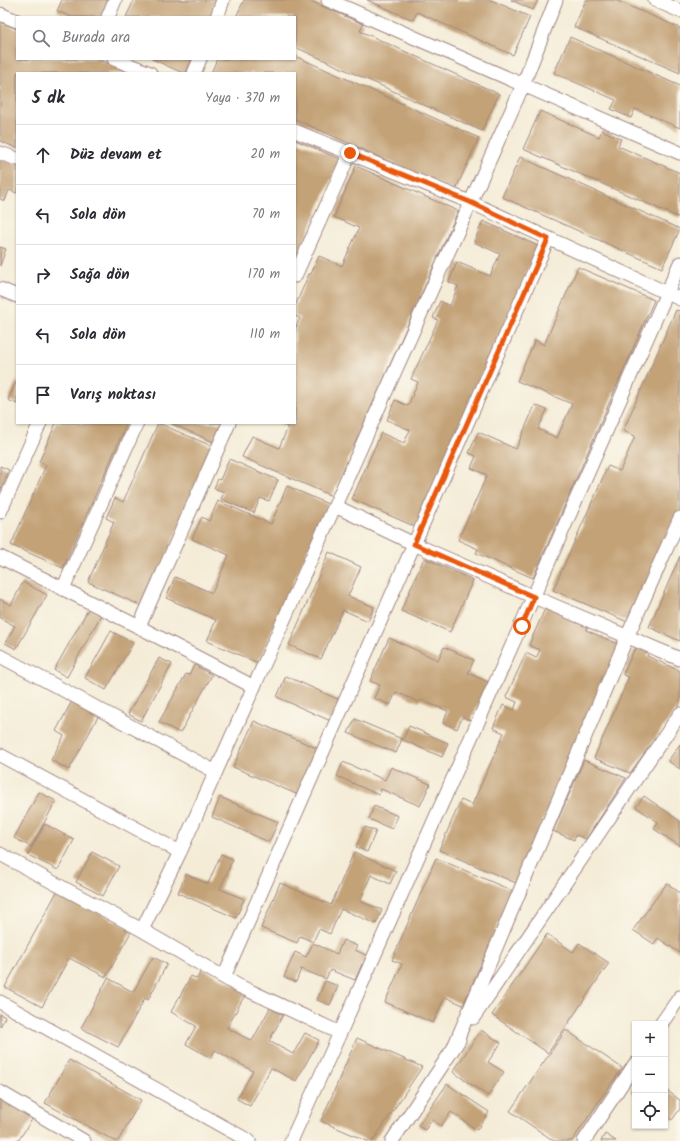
<!DOCTYPE html>
<html lang="tr">
<head>
<meta charset="utf-8">
<style>
  :root { --surface:#fff; --page:#f7f7f7; --text:#2b2b33; --muted:#7c7c81; --line:#e1e1e2 }
  body { margin:0; font-family:Kalam,sans-serif; background:var(--page); color:var(--text) }
  .controls { position:absolute; right:12px; bottom:12px; display:grid; overflow:hidden; border-radius:0px; box-shadow:0 1px 3px #0004 }
  .controls button { width:36px; height:36px; display:grid; place-items:center; padding:0; border:0; border-bottom:1px solid var(--line); background:var(--surface); color:var(--text); font:20px sans-serif }
  .stop { position:absolute; width:12px; height:12px; margin:-9px; border:3px solid #ea580c; border-radius:50%; background:#fff }
  .stop.end { background:#ea580c; border-color:#fff; box-shadow:0 1px 4px #0008 }
  .list { margin:0; padding:0; list-style:none }
  h2 { display:flex; justify-content:space-between; align-items:center; height:52px; margin:0; padding:0 16px; font-size:17px }
  h2 small { font-size:13px; font-weight:400; color:var(--muted) }
  .list li { display:grid; grid-template-columns:26px 1fr auto; gap:12px; align-items:center; box-sizing:border-box; height:60px; padding:0 16px; border-top:1px solid var(--line) }
  .list b { display:block; font-size:15px; white-space:nowrap }
  .list em { font-size:13px; font-style:normal; color:var(--muted) }
  .icon { flex:none; width:22px; height:22px; fill:none; stroke:currentColor; stroke-width:2; stroke-linecap:round; stroke-linejoin:round }
  .map { position:relative; flex:none; width:680px; height:1141px; overflow:hidden }
  .search { position:absolute; background:var(--surface); box-shadow:0 1px 3px #0004; left:16px; top:16px; width:280px; height:44px; display:flex; align-items:center; gap:10px; box-sizing:border-box; padding:0 14px; border-radius:0px; color:var(--muted); font-size:15px }
  .panel { position:absolute; background:var(--surface); box-shadow:0 1px 3px #0004; left:16px; top:72px; width:280px; height:352px; border-radius:0px }
  .map>svg:first-child { display:block }
  .building { fill:#c3a277 }
  .lines { fill:none; stroke-linecap:round; stroke-linejoin:round }
  .minor-casing { stroke:#9f8681; stroke-width:15 }
  .minor { stroke:#fff; stroke-width:13 }
  .route { stroke:#ea580c; stroke-width:5 }
</style>
</head>
<body>
<div class="map">
<svg width="680" height="1141" viewBox="0 0 680 1141">
  <rect width="100%" height="100%" fill="#fbf7ec"/>
  <filter id="ink" filterUnits="userSpaceOnUse"><feTurbulence type="fractalNoise" baseFrequency=".025" numOctaves="2"/><feDisplacementMap in="SourceGraphic" scale="8" xChannelSelector="R" yChannelSelector="G"/><feConvolveMatrix kernelMatrix="1 2 1 2 8 2 1 2 1" color-interpolation-filters="sRGB"/></filter>
  <filter id="wash" filterUnits="userSpaceOnUse"><feTurbulence type="fractalNoise" baseFrequency=".012" numOctaves="4" result="noise"/><feDisplacementMap in="SourceGraphic" scale="16" xChannelSelector="R" yChannelSelector="G"/><feGaussianBlur stdDeviation="0.9" result="paint"/><feColorMatrix in="noise" values="0 0 0 0 0 0 0 0 0 0 0 0 0 0 0 0 0 1.4 0 .05"/><feComposite in="paint" operator="in"/></filter>
  <g filter="url(#wash)">
    <rect width="100%" height="100%" fill="#f4ecd7"/>
    <g id="blocks">
      <path class="building" d="M 62,0 L 109,0 L 103,17 L 72,17 L 57,11 Z
        M 134,0 L 219,0 L 211,17 L 126,17 Z
        M 244,0 L 308,0 L 363,24 L 360,31 L 499,94 L 482,131 L 295,47 L 295,17 L 236,17 Z
        M 367,0 L 491,0 L 530,17 L 513,55 L 417,12 L 413,20 Z
        M 511,0 L 538,0 L 533,10 Z
        M 586,0 L 615,0 L 680,28 L 680,73 L 574,27 Z
        M 0,22 L 17,29 L 17,59 L 96,59 L 132,73 L 17,73 L 17,148 L 0,141 Z
        M 570,37 L 680,86 L 680,128 L 635,109 L 631,118 L 611,109 L 616,100 L 554,73 Z
        M 295,56 L 479,138 L 455,191 L 295,119 L 295,73 L 211,73 L 217,59 L 295,59 Z
        M 152,59 L 192,59 L 186,73 L 183,73 Z
        M 540,111 L 599,137 L 602,130 L 621,139 L 618,146 L 680,173 L 680,218 L 523,149 Z
        M 295,140 L 340,159 L 295,262 Z
        M 520,157 L 680,229 L 662,268 L 502,197 Z
        M 0,158 L 17,164 L 17,193 L 9,190 L 5,201 L 0,199 Z
        M 356,166 L 458,211 L 332,496 L 242,457 L 252,436 L 279,448 L 288,427 L 278,423 L 295,423 L 295,329 L 300,318 L 295,316 L 295,306 L 309,274 L 311,274 L 319,256 L 342,266 L 359,228 L 334,217 Z
        M 483,221 L 538,246 L 416,527 L 352,499 L 381,433 L 404,443 L 410,430 L 387,420 L 395,400 L 408,406 L 418,382 L 411,379 L 438,320 L 433,318 L 440,301 L 450,306 L 458,286 L 449,282 L 457,262 L 490,276 L 500,254 L 474,242 Z
        M 0,247 L 6,249 L 0,266 Z
        M 578,267 L 654,300 L 533,578 L 476,553 L 478,549 L 458,540 L 487,475 L 471,468 L 476,456 L 469,453 L 478,432 L 516,449 L 535,405 L 547,410 L 538,429 L 557,438 L 572,404 L 517,381 L 535,340 L 544,345 Z
        M 676,310 L 680,311 L 680,508 L 630,623 L 553,590 L 608,466 L 620,471 L 635,436 L 623,431 Z
        M 17,380 L 17,404 L 8,400 Z
        M 56,423 L 127,423 L 63,568 L 11,545 L 46,465 L 39,462 Z
        M 158,423 L 214,447 L 144,607 L 88,582 L 114,522 L 106,518 L 115,498 L 123,502 Z
        M 170,423 L 224,423 L 216,443 Z
        M 229,459 L 278,480 L 269,501 L 260,498 L 254,513 L 221,499 L 224,492 L 214,488 L 218,479 L 220,480 Z
        M 0,466 L 9,470 L 0,491 Z
        M 287,486 L 328,504 L 258,663 L 207,641 L 216,620 L 166,598 L 175,577 L 212,593 L 229,555 L 192,539 L 202,517 L 209,521 L 218,501 L 271,524 Z
        M 329,552 L 361,567 L 348,596 L 374,607 L 368,621 L 343,610 L 321,659 L 289,645 Z
        M 680,556 L 680,641 L 649,627 Z
        M 424,558 L 473,580 L 450,632 L 401,611 Z
        M 23,582 L 47,595 L 16,649 L 5,643 L 15,626 L 0,618 L 0,599 L 11,605 Z
        M 547,604 L 589,623 L 586,630 L 620,645 L 516,883 L 439,850 L 461,800 L 472,805 L 504,733 L 493,728 L 503,705 L 514,710 L 517,702 L 506,697 L 526,653 L 536,658 L 540,650 L 529,645 Z
        M 89,608 L 101,615 L 67,677 L 54,670 Z
        M 111,631 L 133,643 L 106,690 L 85,678 Z
        M 389,638 L 438,660 L 444,647 L 474,660 L 468,673 L 488,682 L 471,721 L 462,717 L 457,729 L 443,723 L 448,711 L 421,700 L 419,702 L 396,692 L 390,705 L 374,698 L 380,685 L 370,681 Z
        M 638,645 L 650,650 L 647,656 L 680,671 L 680,704 L 630,773 L 594,758 L 629,677 L 623,675 L 634,650 L 635,651 Z
        M 159,658 L 172,664 L 141,721 L 128,714 Z
        M 194,665 L 212,675 L 180,733 L 159,722 L 186,674 L 189,675 Z
        M 286,676 L 342,701 L 333,722 L 277,697 Z
        M 73,699 L 100,713 L 69,770 L 51,760 L 64,736 L 56,731 Z
        M 355,719 L 402,739 L 396,753 L 348,733 Z
        M 254,721 L 321,750 L 301,796 L 233,767 Z
        M 409,726 L 448,743 L 442,757 L 403,740 Z
        M 680,744 L 680,769 L 668,761 Z
        M 584,760 L 626,778 L 586,839 L 576,835 L 574,840 L 553,831 Z
        M 343,762 L 385,780 L 391,767 L 430,784 L 420,806 L 381,789 L 379,795 L 337,776 Z
        M 39,792 L 56,801 L 31,847 L 14,838 Z
        M 644,796 L 680,821 L 680,846 L 654,829 L 658,822 L 636,807 Z
        M 220,797 L 278,822 L 269,842 L 212,817 Z
        M 374,806 L 398,816 L 392,829 L 369,819 Z
        M 45,824 L 74,840 L 58,870 L 28,855 Z
        M 365,827 L 376,831 L 367,852 L 356,847 Z
        M 92,852 L 119,866 L 103,896 L 76,882 Z
        M 354,852 L 396,871 L 390,884 L 371,875 L 360,901 L 382,910 L 376,924 L 341,909 L 330,934 L 319,929 L 313,942 L 300,936 L 297,943 L 261,928 L 280,883 L 331,905 Z
        M 221,854 L 233,859 L 220,889 L 244,899 L 236,918 L 178,893 L 186,874 L 208,884 Z
        M 436,858 L 513,891 L 463,1005 L 445,997 L 433,1023 L 385,1002 L 402,964 L 392,960 Z
        M 667,883 L 680,893 L 680,953 L 658,938 L 654,944 L 633,930 Z
        M 58,890 L 132,930 L 106,977 L 69,958 L 42,1007 L 5,987 Z
        M 547,934 L 573,952 L 579,943 L 609,963 L 548,1053 L 492,1015 Z
        M 343,940 L 357,946 L 355,950 L 368,956 L 364,965 L 362,964 L 355,980 L 330,970 L 326,979 L 301,969 L 296,982 L 284,977 L 295,952 L 306,957 L 313,943 L 337,954 Z
        M 153,957 L 167,964 L 148,1000 L 145,998 L 118,1047 L 81,1028 L 108,978 L 133,992 Z
        M 202,969 L 247,991 L 227,1028 L 252,1041 L 270,1008 L 283,1015 L 269,1041 L 293,1054 L 305,1033 L 319,1040 L 296,1081 L 271,1068 L 250,1106 L 237,1099 L 253,1071 L 215,1050 L 211,1058 L 186,1044 L 196,1026 L 171,1012 L 191,976 L 197,979 Z
        M 325,981 L 338,986 L 330,1005 L 317,1000 Z
        M 0,1014 L 5,1017 L 0,1027 Z
        M 481,1030 L 501,1043 L 488,1062 L 504,1072 L 488,1096 L 453,1072 Z
        M 566,1030 L 622,1068 L 572,1141 L 554,1141 L 510,1111 Z
        M 357,1038 L 422,1067 L 373,1141 L 367,1141 L 321,1121 Z
        M 69,1060 L 141,1100 L 118,1141 L 115,1141 L 45,1103 Z
        M 447,1084 L 489,1112 L 477,1130 L 451,1112 L 441,1126 L 432,1120 L 425,1130 L 418,1126 Z
        M 635,1086 L 635,1094 L 631,1091 Z
        M 665,1089 L 680,1100 L 680,1109 L 672,1120 L 665,1115 Z
        M 0,1097 L 33,1118 L 18,1141 L 0,1141 Z
        M 605,1134 L 616,1141 L 601,1141 Z"/>
    </g>
  </g>
  <g filter="url(#ink)">
    <use href="#blocks" fill-opacity="0" stroke="#9f8681" stroke-width="1"/>
    <g class="lines">
      <g class="minor-casing">
        <path id="minor" d="M 328,0 L 680,153
          M 556,0 L 523,85 L 180,852 L 142,930 L 237,985 L 340,1033 L 521,625 L 680,263
          M 655,0 L 680,11
          M 0,14 L 17,21
          M 108,17 L 115,0
          M 217,17 L 223,0
          M 114,59 L 150,73
          M 194,73 L 200,59
          M 295,131 L 470,202 L 680,299
          M 0,153 L 17,159
          M 295,276 L 350,153
          M 0,289 L 17,296
          M 335,506 L 414,544 L 534,597 L 680,659
          M 0,512 L 40,423
          M 0,557 L 139,627 L 254,687
          M 63,589 L 137,423
          M 139,627 L 229,423
          M 0,656 L 216,772
          M 0,755 L 180,852
          M 0,854 L 142,930
          M 224,977 L 548,239
          M 0,1002 L 249,1141
          M 473,1018 L 680,714
          M 661,1024 L 680,997
          M 454,1047 L 627,637 L 680,518
          M 0,1092 L 84,1141
          M 291,1141 L 340,1033
          M 392,1141 L 459,1040
          M 584,1141 L 635,1064"/>
      </g>
      <use href="#minor" class="minor"/>
    </g>
  </g>
  <g class="lines" filter="url(#ink)">
    <path class="route" d="M 350,153 L 470,202 L 548,239 L 414,544 L 534,597 L 522,626"/>
  </g>
</svg>
<div class="controls">
<button>+</button>
<button>−</button>
<button><svg class="icon" aria-label="locate" viewBox="0 0 24 24"><circle cx="12" cy="12" r="6"/><path d="M12 2v4M12 18v4M2 12h4M18 12h4"/></svg></button>
</div>
<div class="stop" style="left:522px;top:626px"></div>
<div class="stop end" style="left:350px;top:153px"></div>
<div class="search"><svg class="icon" aria-label="search" viewBox="0 0 24 24"><circle cx="10" cy="10" r="6"/><path d="M15 15l6 6"/></svg>Burada ara</div>
<section class="panel">
<h2>5 dk<small>Yaya · 370 m</small></h2>
<ul class="list">
<li><svg class="icon" aria-label="ahead" viewBox="0 0 24 24"><path d="M12 20V5M6 11l6-6 6 6"/></svg><div><b>Düz devam et</b></div><em>20 m</em></li>
<li><svg class="icon" aria-label="left" viewBox="0 0 24 24"><path d="M17 20v-9H6M10 6l-5 5 5 5"/></svg><div><b>Sola dön</b></div><em>70 m</em></li>
<li><svg class="icon" aria-label="right" viewBox="0 0 24 24"><path d="M7 20v-9h11M14 6l5 5-5 5"/></svg><div><b>Sağa dön</b></div><em>170 m</em></li>
<li><svg class="icon" aria-label="left" viewBox="0 0 24 24"><path d="M17 20v-9H6M10 6l-5 5 5 5"/></svg><div><b>Sola dön</b></div><em>110 m</em></li>
<li><svg class="icon" aria-label="arrive" viewBox="0 0 24 24"><path d="M6 21V4h12l-3 4 3 4H6"/></svg><div><b>Varış noktası</b></div></li>
</ul>
</section>
</div>
</body>
</html>
